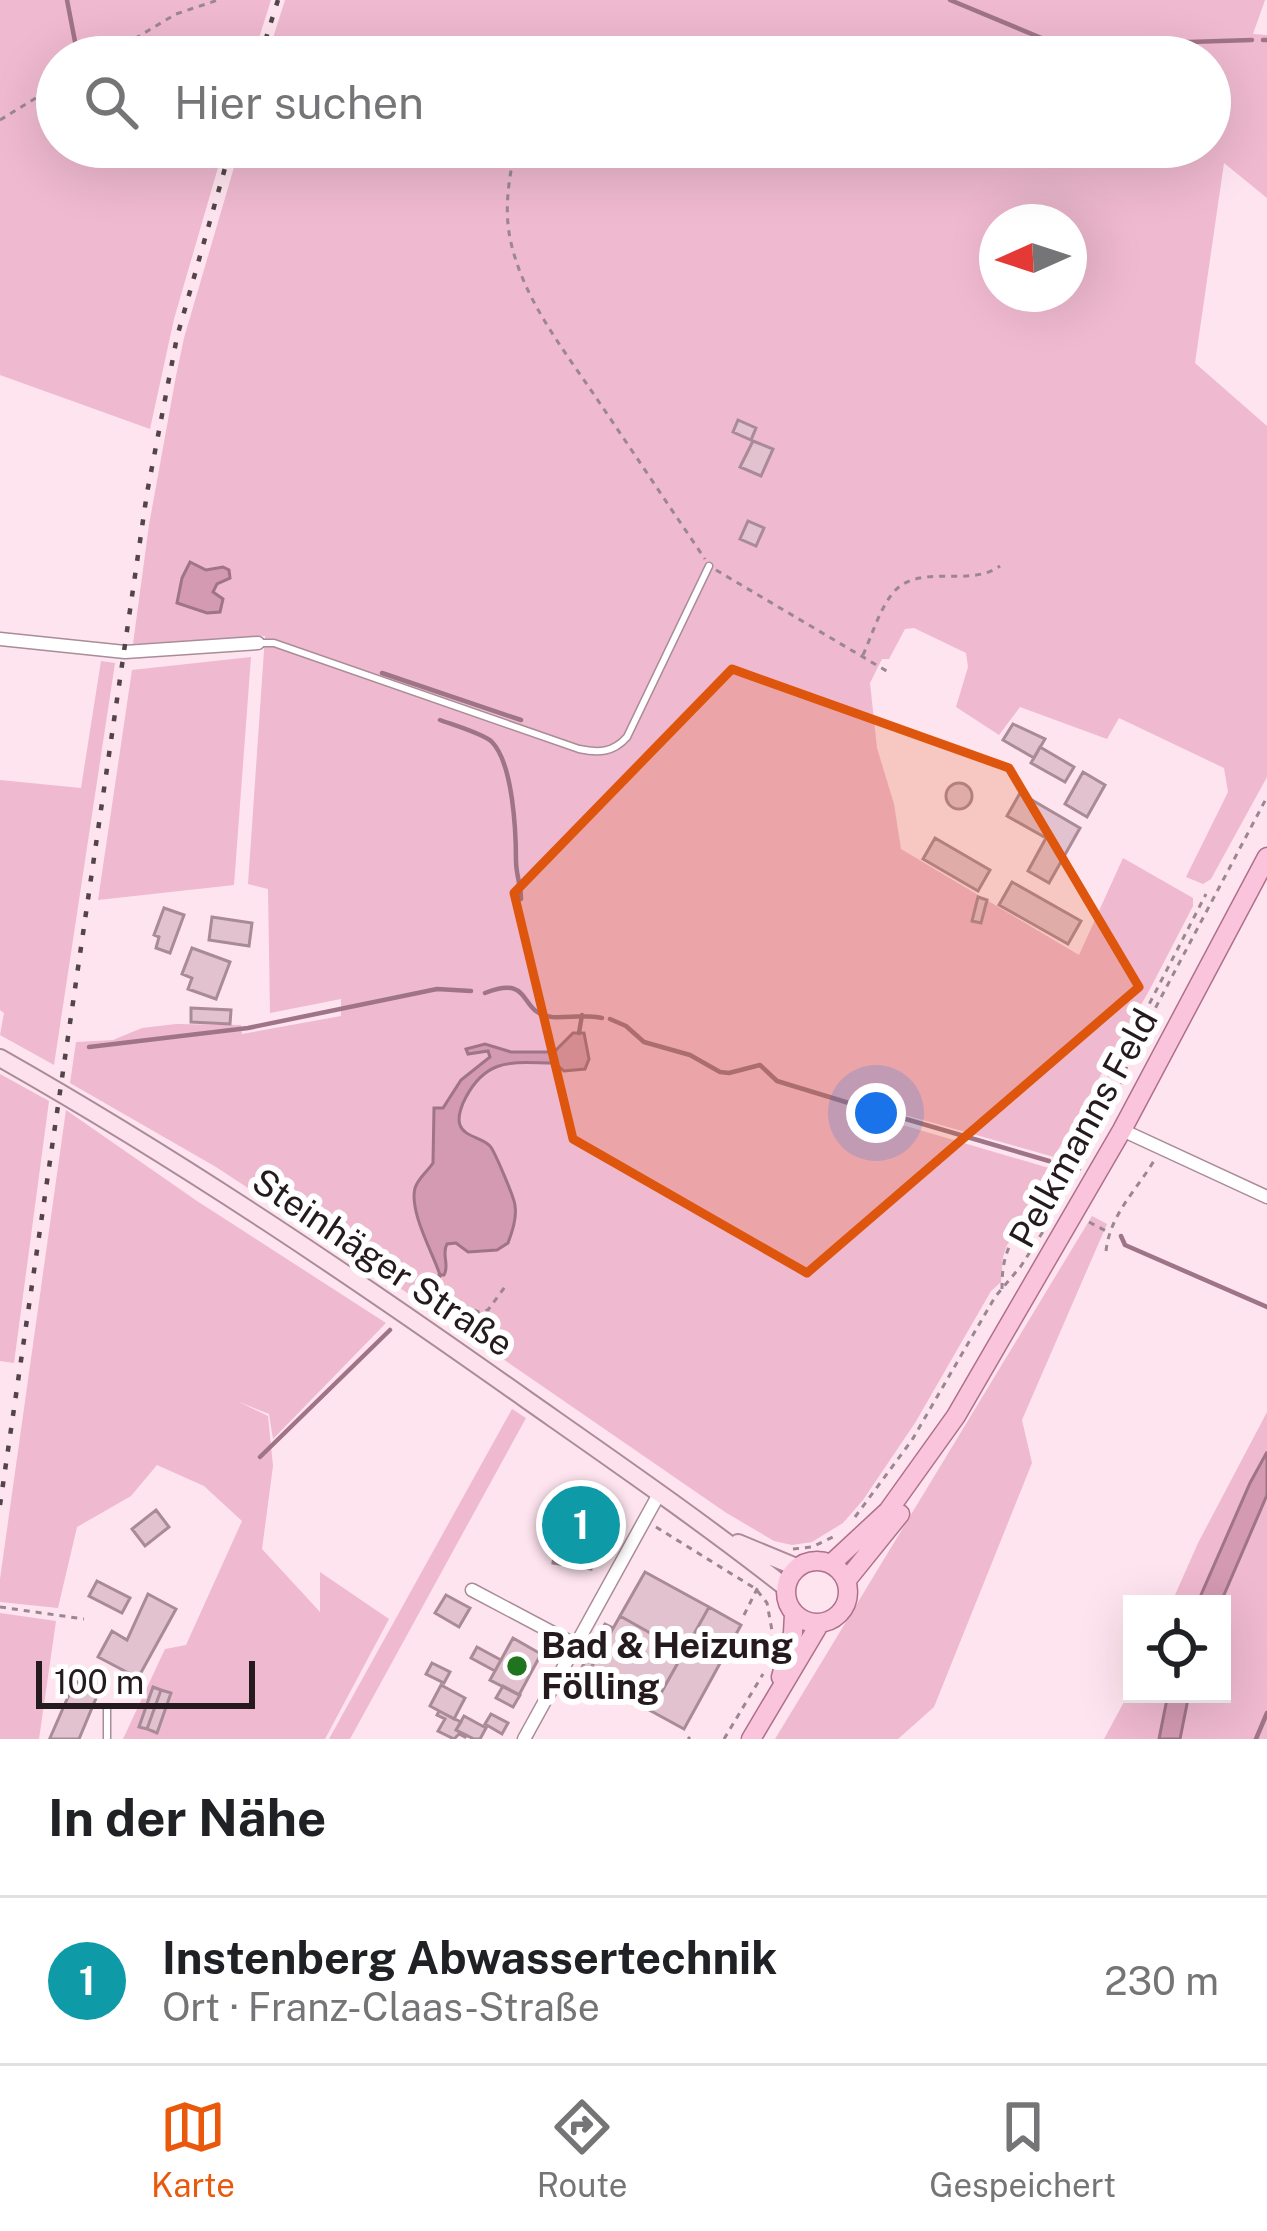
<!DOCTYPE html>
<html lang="de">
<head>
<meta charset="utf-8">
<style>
  :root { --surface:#fff; --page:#f6f6f6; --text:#202124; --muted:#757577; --line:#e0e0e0; --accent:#ea580c }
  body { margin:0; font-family:"Public Sans",sans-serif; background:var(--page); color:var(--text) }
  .controls { position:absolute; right:36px; bottom:36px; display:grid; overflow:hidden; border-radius:0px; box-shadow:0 12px 48px #0002 }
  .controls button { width:108px; height:108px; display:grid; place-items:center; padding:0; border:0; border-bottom:3px solid var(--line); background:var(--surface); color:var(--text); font:60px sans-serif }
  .compass { position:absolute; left:979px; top:204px; width:108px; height:108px; border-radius:50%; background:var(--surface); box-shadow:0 12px 48px #0002; rotate:267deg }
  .scale { position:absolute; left:36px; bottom:30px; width:219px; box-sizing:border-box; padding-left:12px; border:6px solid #251a1e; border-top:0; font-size:33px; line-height:42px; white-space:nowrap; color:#251a1e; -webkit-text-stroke:9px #fff; paint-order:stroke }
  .you { position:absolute; left:876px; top:1113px; width:42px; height:42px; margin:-30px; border:9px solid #fff; border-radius:50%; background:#1a73e8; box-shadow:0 0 0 18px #1a73e833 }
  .badge { display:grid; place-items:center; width:78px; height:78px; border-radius:50%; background:var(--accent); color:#fff; font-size:39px; font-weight:700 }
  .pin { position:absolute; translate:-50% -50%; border:6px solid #fff; box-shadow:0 3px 12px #0006 }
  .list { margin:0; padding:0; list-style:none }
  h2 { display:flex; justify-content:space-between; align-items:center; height:156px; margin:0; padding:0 48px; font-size:51px }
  h2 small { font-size:39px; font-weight:400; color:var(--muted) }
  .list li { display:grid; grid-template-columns:78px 1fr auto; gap:36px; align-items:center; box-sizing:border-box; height:168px; padding:0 48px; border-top:3px solid var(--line) }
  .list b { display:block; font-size:45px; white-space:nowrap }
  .list p { margin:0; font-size:39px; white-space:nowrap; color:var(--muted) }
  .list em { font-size:39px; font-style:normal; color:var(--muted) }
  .icon { flex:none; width:66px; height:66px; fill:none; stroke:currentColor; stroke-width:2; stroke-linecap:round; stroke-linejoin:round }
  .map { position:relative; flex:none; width:1267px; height:1739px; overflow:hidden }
  .search { position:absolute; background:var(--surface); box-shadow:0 12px 48px #0002; left:36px; right:36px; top:36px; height:132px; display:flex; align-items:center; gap:30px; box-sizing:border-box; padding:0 42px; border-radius:66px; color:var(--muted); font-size:45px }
  .sheet { height:324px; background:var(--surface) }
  nav { display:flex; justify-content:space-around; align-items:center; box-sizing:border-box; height:168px; border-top:3px solid var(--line); background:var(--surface); font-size:33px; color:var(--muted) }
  nav a { display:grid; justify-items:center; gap:6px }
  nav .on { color:var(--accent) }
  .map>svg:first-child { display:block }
  .green { fill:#efb9cf; fill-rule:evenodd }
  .water { fill:#d39ab2; stroke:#9f7486; stroke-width:3 }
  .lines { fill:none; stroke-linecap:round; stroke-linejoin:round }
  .stream { stroke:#9f7486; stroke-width:4.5 }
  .building { fill:#e2c2ce; stroke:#a98b97; stroke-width:3 }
  .service-casing { stroke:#aa8c98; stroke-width:9 }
  .minor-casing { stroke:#aa8c98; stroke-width:15 }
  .secondary-casing { stroke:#aa8c98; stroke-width:20 }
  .primary-casing { stroke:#ae708a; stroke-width:21 }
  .path { stroke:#9a878f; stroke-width:3; stroke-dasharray:6 6; stroke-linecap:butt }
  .service { stroke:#fff; stroke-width:6 }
  .minor { stroke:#fff; stroke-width:12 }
  .secondary { stroke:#fde2ed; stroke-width:16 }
  .primary { stroke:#fac5dc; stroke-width:18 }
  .rail { stroke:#524449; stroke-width:4.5; stroke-dasharray:6 12; stroke-linecap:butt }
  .marked { fill:#de560d; fill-opacity:0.2; stroke:#de560d; stroke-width:9; stroke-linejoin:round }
  .poi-dot { fill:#21741e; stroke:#fff; stroke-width:4.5 }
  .labels { text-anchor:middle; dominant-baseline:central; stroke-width:12; stroke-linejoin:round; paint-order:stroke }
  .street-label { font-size:36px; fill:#251a1e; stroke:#fff }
  .poi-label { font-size:36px; font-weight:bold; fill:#251a1e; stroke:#fff; text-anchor:start }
</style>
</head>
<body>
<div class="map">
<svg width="1267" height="1739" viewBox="0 0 1267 1739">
  <rect width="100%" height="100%" fill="#fee4ee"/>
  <path class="green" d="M 0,0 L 271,0 L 253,57 L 57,57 L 57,147 L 224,147 L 174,319 L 150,429 L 0,375 Z
    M 285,0 L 1265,0 L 1253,34 L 1267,35 L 1267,198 L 1224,163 L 1195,363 L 1267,426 L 1267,777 L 1211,879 L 1203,884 L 1186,877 L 1228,792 L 1224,768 L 1119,718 L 1107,739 L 1020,707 L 999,735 L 956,707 L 968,667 L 966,653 L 914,628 L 905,629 L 889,659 L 882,659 L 870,683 L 877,748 L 894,804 L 901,849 L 1079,955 L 1123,858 L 1193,898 L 1193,906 L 1150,989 L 1054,1157 L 873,1106 L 872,1116 L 1049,1168 L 1021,1225 L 1007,1245 L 1003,1257 L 1001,1282 L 991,1291 L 915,1423 L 863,1500 L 843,1523 L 812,1542 L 792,1545 L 774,1541 L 725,1512 L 384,1277 L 216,1167 L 70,1083 L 76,1042 L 113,1040 L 142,1028 L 176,1024 L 241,1025 L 242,1034 L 341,1016 L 341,999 L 270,1013 L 268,889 L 248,884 L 265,636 L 133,644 L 149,525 L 176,376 L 184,338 L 240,147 L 1210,147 L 1210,57 L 267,57 ZM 997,222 L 1069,222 L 1069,294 L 997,294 Z
    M 251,657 L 234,885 L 98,900 L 132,670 Z
    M 101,661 L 115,663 L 54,1065 L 0,1035 L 4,1013 L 0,1010 L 0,780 L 81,788 Z
    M 0,1074 L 49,1101 L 14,1363 L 0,1361 Z
    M 66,1110 L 197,1201 L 386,1323 L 273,1439 L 269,1414 L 237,1401 L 268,1416 L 273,1466 L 262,1549 L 320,1612 L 320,1572 L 389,1619 L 325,1739 L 123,1739 L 165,1649 L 186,1645 L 242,1521 L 204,1486 L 157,1465 L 131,1496 L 77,1527 L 58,1608 L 0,1602 L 0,1579 Z
    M 1092,1216 L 1107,1224 L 1022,1420 L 1032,1463 L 934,1707 L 898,1739 L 775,1739 Z
    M 512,1409 L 526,1418 L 350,1739 L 329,1739 Z
    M 1267,1412 L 1267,1452 L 1250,1483 L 1197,1604 L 1171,1604 L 1198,1543 Z
    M 1267,1495 L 1267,1739 L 1180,1739 L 1189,1694 L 1222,1694 L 1220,1604 Z
    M 0,1613 L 56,1621 L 39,1739 L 0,1739 Z
    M 1132,1687 L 1132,1694 L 1168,1694 L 1159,1739 L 1104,1739 Z"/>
  <path class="water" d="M 190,562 L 206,570 L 223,567 L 229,570 L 230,578 L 217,584 L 213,592 L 223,599 L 220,612 L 207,613 L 177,603 L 182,578 Z
    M 573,1033 L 584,1033 L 589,1059 L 585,1069 L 564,1071 L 554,1063 C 515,1063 488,1056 466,1097 C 462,1104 457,1117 460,1125 C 464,1137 482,1137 490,1146 C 494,1150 515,1199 515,1206 C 517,1218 512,1232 508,1243 L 497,1250 L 468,1252 L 456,1243 L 447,1244 C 441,1254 450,1265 444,1275 L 440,1275 C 433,1253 409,1212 415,1188 C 418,1178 427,1172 433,1163 L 434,1108 L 443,1108 L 461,1080 L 490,1057 L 488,1051 L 468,1054 L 466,1049 L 485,1044 L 511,1052 L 554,1052 Z
    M 1267,1452 L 1267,1495 L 1220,1604 L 1197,1604 L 1250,1483 Z
    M 1168,1694 L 1189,1694 L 1180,1739 L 1159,1739 Z"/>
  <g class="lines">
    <path class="stream" d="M 67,0 L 78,57
      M 950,0 L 1051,42
      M 1263,40 L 1267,40
      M 1126,44 L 1252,40
      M 1067,45 L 1108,44
      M 382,673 L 521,720
      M 440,720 C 453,725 484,734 492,742 C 513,764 516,831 516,861 C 516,874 521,886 521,899
      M 485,993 C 535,974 516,1013 552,1017 C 569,1018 585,1014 602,1018
      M 610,1019 L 626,1026 L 644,1042 L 690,1055 L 720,1072 L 729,1073 L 760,1065 L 777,1081 L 862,1107
      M 579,1033 L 582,1015
      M 89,1047 L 248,1028 L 437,989 L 471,991
      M 875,1110 L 1049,1161
      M 1059,1171 L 1065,1176
      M 1121,1236 L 1125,1245 L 1267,1307
      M 421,1303 L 440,1275
      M 260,1457 L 390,1330
      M 1256,1739 L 1267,1713"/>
  </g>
  <path class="building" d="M 738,420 L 756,428 L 751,440 L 733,432 Z
    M 753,441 L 773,449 L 761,476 L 740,467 Z
    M 748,521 L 764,528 L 756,546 L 740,539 Z
    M 1013,724 L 1045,739 L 1034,758 L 1003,740 Z
    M 1040,747 L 1074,767 L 1065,782 L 1031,763 Z
    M 1083,772 L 1105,785 L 1087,817 L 1065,804 Z
    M946 796a13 13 0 1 1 26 0a13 13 0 1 1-26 0Z
    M 1020,793 L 1080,828 L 1049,883 L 1028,871 L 1046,838 L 1007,816 Z
    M 935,838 L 990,870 L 978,891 L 923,859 Z
    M 1012,882 L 1081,921 L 1068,944 L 999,905 Z
    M 978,897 L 987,900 L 981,923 L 972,921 Z
    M 164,908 L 184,915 L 170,953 L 156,948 L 159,937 L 154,935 Z
    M 212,917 L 252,923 L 249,946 L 209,940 Z
    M 192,948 L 230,962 L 216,999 L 188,989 L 192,978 L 182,974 Z
    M 191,1008 L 231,1010 L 230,1024 L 191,1022 Z
    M 564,1495 L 569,1496 L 560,1550 L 555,1550 Z
    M 569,1496 L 601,1501 L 591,1569 L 553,1563 L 555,1550 L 560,1550 Z
    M 156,1510 L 169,1527 L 145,1546 L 132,1529 Z
    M 645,1572 L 709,1607 L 684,1652 L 620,1616 Z
    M 97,1581 L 130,1598 L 122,1613 L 89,1596 Z
    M 148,1594 L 176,1609 L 138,1678 L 98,1657 L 112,1631 L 127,1640 Z
    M 446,1595 L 470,1608 L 459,1627 L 435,1613 Z
    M 709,1607 L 741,1625 L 684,1729 L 651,1711 Z
    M 620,1616 L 684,1652 L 651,1711 L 587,1675 Z
    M 605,1624 L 613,1628 L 587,1675 L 580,1671 Z
    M 513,1638 L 541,1654 L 519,1695 L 490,1680 Z
    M 477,1647 L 501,1660 L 495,1671 L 471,1658 Z
    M 432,1663 L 450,1672 L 444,1683 L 426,1674 Z
    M 75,1681 L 99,1691 L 79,1739 L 53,1739 L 50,1738 Z
    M 441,1685 L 465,1698 L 454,1719 L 430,1706 Z
    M 503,1686 L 520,1695 L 513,1707 L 496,1698 Z
    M 153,1687 L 161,1690 L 147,1729 L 139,1727 Z
    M 161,1690 L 171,1693 L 157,1733 L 147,1729 Z
    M 439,1711 L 461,1722 L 456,1730 L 466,1735 L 465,1737 L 459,1734 L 454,1739 L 438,1731 L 445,1719 L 437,1715 Z
    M 491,1714 L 508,1723 L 502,1734 L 485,1724 Z
    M 464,1716 L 486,1728 L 480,1739 L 474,1739 L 456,1730 Z"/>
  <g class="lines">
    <g class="service-casing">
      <path id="service" d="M 258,643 L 274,643 L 579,749 C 598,753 613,753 627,737 L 709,566
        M 107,1739 L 107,1709"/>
    </g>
    <g class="minor-casing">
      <path id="minor" d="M 0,639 L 125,652 L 258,643
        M 1122,1130 L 1267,1197
        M 472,1590 L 574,1644
        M 524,1739 L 659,1494"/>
    </g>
    <g class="secondary-casing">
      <path id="secondary" d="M 0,1058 C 182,1161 356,1279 527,1400 C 614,1461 701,1521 785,1587
        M 738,1543 L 796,1567"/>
    </g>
    <g class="primary-casing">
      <path id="primary" d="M786 1592a31 31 0 1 1 62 0a31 31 0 1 1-62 0Z
        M 832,1563 L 888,1511 L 956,1416 L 1122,1130 L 1267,857
        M 846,1581 L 900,1514
        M 781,1677 L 793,1633 L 794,1614
        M 751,1739 L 820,1623"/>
    </g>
    <path class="path" d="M 104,57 L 176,14 L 218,0
      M 0,120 L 57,85
      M 516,147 C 509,176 504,208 510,238 C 522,298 564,350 597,399 C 633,452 669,506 705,559
      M 716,570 L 890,673
      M 863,655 C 872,635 879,611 892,594 C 918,561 968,589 1000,566
      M 1079,1170 L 1118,1095 L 1130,1056 L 1267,797
      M 1041,1198 L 1055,1205
      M 1089,1222 L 1106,1231
      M 1106,1251 C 1110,1214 1137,1190 1155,1159
      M 1002,1289 C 1002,1262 1006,1246 1023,1226 L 1142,1018 L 1206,894
      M 430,1315 L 456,1303 L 479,1312 L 488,1310 L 507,1284
      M 855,1517 L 912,1440 L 995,1297 L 1021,1266 L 1044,1230
      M 656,1527 L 756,1589 L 767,1603 L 773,1636
      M 793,1549 L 812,1547 L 835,1536
      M 0,1607 L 84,1619
      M 744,1615 L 758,1587
      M 688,1737 L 690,1739
      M 724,1739 L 763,1674"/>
    <use href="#service" class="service"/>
    <use href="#minor" class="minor"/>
    <use href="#secondary" class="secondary"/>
    <use href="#primary" class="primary"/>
    <path class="rail" d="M 260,57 L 278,0
      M 0,1505 L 147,493 L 177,337 L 231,147"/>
  </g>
  <path class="marked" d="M 732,669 L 1009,768 L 1139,987 L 807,1273 L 573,1139 L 514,893 Z"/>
  <circle class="poi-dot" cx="517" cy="1666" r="12"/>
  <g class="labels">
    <g class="street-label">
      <text transform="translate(1083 1128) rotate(-61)">Pelkmanns Feld</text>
      <text transform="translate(383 1262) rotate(34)">Steinhäger Straße</text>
    </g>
    <g class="poi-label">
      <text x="541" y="1645">Bad &amp; Heizung<tspan x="541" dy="41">Fölling</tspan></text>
    </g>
  </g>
</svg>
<div class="controls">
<button><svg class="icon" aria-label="locate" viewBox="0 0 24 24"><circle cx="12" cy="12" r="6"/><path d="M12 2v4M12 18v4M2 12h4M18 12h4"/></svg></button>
</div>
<svg class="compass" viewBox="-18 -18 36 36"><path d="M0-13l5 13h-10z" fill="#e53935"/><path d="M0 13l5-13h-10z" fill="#757577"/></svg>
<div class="scale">100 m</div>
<div class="you"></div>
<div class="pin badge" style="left:581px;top:1525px;background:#0f9aa8">1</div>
<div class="search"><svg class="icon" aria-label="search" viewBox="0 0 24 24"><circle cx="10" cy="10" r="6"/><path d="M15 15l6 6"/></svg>Hier suchen</div>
</div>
<section class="sheet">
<h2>In der Nähe<small></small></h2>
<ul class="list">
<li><span class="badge" style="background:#0f9aa8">1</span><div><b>Instenberg Abwassertechnik</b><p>Ort · Franz-Claas-Straße</p></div><em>230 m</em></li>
</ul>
</section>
<nav>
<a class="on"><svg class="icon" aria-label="map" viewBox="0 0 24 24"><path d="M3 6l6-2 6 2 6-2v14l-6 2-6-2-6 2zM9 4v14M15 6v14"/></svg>Karte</a>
<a><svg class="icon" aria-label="directions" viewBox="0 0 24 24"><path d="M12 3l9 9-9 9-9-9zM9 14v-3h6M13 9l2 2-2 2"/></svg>Route</a>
<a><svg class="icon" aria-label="saved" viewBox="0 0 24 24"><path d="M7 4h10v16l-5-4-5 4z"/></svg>Gespeichert</a>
</nav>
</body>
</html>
